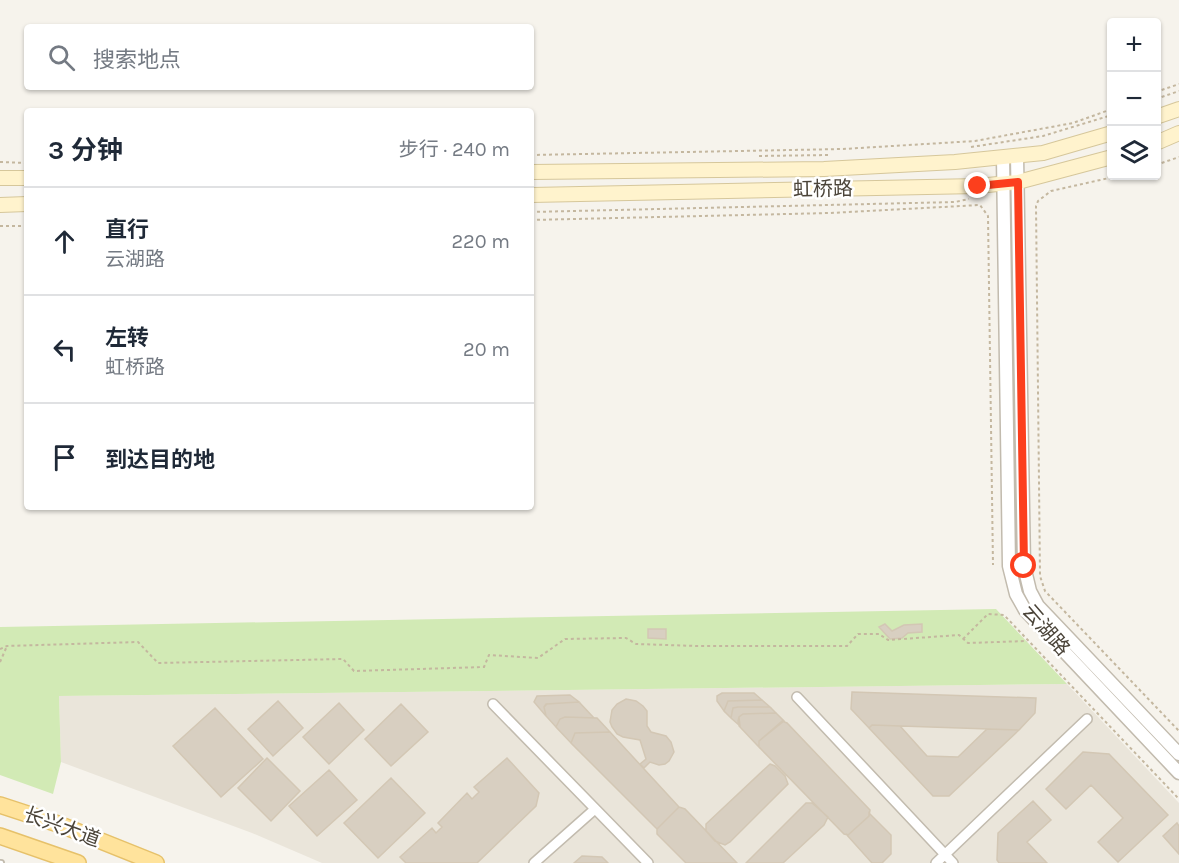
<!DOCTYPE html>
<html lang="zh">
<head>
<meta charset="utf-8">
<style>
  :root { --surface:#fff; --page:#f6f6f7; --text:#1f2937; --muted:#747a83; --line:#e0e1e3 }
  body { margin:0; font-family:Karla,"Noto Sans SC",sans-serif; background:var(--page); color:var(--text) }
  .controls { position:absolute; right:18px; top:18px; display:grid; overflow:hidden; border-radius:6px; box-shadow:0 2px 4px #0004 }
  .controls button { width:54px; height:54px; display:grid; place-items:center; padding:0; border:0; border-bottom:2px solid var(--line); background:var(--surface); color:var(--text); font:30px sans-serif }
  .stop { position:absolute; width:18px; height:18px; margin:-14px; border:4px solid #fc3f1d; border-radius:50%; background:#fff }
  .stop.end { background:#fc3f1d; border-color:#fff; box-shadow:0 2px 6px #0008 }
  .list { margin:0; padding:0; list-style:none }
  h2 { display:flex; justify-content:space-between; align-items:center; height:78px; margin:0; padding:0 24px; font-size:26px }
  h2 small { font-size:20px; font-weight:400; color:var(--muted) }
  .list li { display:grid; grid-template-columns:39px 1fr auto; gap:18px; align-items:center; box-sizing:border-box; height:108px; padding:0 24px; border-top:2px solid var(--line) }
  .list b { display:block; font-size:22px; white-space:nowrap }
  .list p { margin:0; font-size:20px; white-space:nowrap; color:var(--muted) }
  .list em { font-size:20px; font-style:normal; color:var(--muted) }
  .icon { flex:none; width:33px; height:33px; fill:none; stroke:currentColor; stroke-width:2; stroke-linecap:round; stroke-linejoin:round }
  .map { position:relative; flex:none; width:1179px; height:863px; overflow:hidden }
  .search { position:absolute; background:var(--surface); box-shadow:0 2px 4px #0004; left:24px; top:24px; width:510px; height:66px; display:flex; align-items:center; gap:15px; box-sizing:border-box; padding:0 21px; border-radius:6px; color:var(--muted); font-size:22px }
  .panel { position:absolute; background:var(--surface); box-shadow:0 2px 4px #0004; left:24px; top:108px; width:510px; height:402px; border-radius:6px }
  .map>svg:first-child { display:block }
  .residential { fill:#eae5da }
  .green { fill:#d2eab5 }
  .building { fill:#d8cfc1; stroke:#d3c7b4; stroke-width:1.5 }
  .lines { fill:none; stroke-linecap:round; stroke-linejoin:round }
  .service-casing { stroke:#c2bbae; stroke-width:8 }
  .minor-casing { stroke:#c2bbae; stroke-width:12 }
  .tertiary-casing { stroke:#c2bbae; stroke-width:15 }
  .secondary-casing { stroke:#d6c79b; stroke-width:16 }
  .primary-casing { stroke:#e6c16a; stroke-width:18 }
  .path { stroke:#c4b79f; stroke-width:2; stroke-dasharray:3 3; stroke-linecap:butt }
  .service { stroke:#fff; stroke-width:4.5 }
  .minor { stroke:#fff; stroke-width:9 }
  .tertiary { stroke:#fff; stroke-width:12 }
  .secondary { stroke:#fff3cd; stroke-width:14 }
  .primary { stroke:#ffe39c; stroke-width:15 }
  .route { stroke:#fc3f1d; stroke-width:8 }
  .labels { text-anchor:middle; dominant-baseline:central; stroke-width:5; stroke-linejoin:round; paint-order:stroke }
  .street-label { font-size:20px; fill:#4b4439; stroke:#fff }
</style>
</head>
<body>
<div class="map">
<svg width="1179" height="863" viewBox="0 0 1179 863">
  <rect width="100%" height="100%" fill="#f6f3ec"/>
  <path class="residential" d="M 1067,684 L 1179,803 L 1179,863 L 322,863 L 252,833 L 61,762 L 59,696 Z"/>
  <path class="green" d="M 996,609 L 1067,684 L 59,696 L 61,762 L 53,794 L 0,775 L 0,627 Z"/>
  <path class="building" d="M 885,624 L 892,631 L 904,625 L 922,624 L 922,632 L 908,633 L 902,638 L 890,639 L 879,627 Z
    M 648,629 L 666,629 L 666,639 L 648,638 Z
    M 852,692 L 1036,698 L 1035,713 L 1019,730 L 872,725 L 869,728 L 851,709 Z
    M 722,693 L 754,693 L 762,700 L 728,701 L 724,711 L 717,701 L 717,696 Z
    M 570,695 L 579,702 L 547,704 L 544,707 L 546,716 L 534,702 L 537,696 Z
    M 626,699 L 636,701 L 643,706 L 647,711 L 647,726 L 651,732 L 666,736 L 671,742 L 674,752 L 669,761 L 665,764 L 659,765 L 650,762 L 644,768 L 640,764 L 646,759 L 640,740 L 623,737 L 617,734 L 612,727 L 610,722 L 612,710 L 617,704 Z
    M 762,700 L 770,707 L 738,707 L 733,708 L 731,718 L 724,711 L 728,701 Z
    M 278,701 L 303,728 L 273,756 L 248,729 Z
    M 579,702 L 594,718 L 565,717 L 560,719 L 556,727 L 546,716 L 544,707 L 546,704 Z
    M 339,703 L 364,730 L 329,764 L 303,737 Z
    M 401,704 L 428,732 L 391,766 L 365,739 Z
    M 738,707 L 770,707 L 776,713 L 743,714 L 739,717 L 740,726 L 731,718 L 733,708 Z
    M 215,708 L 263,759 L 221,797 L 173,746 Z
    M 776,713 L 784,721 L 759,741 L 759,747 L 739,726 L 738,721 L 739,717 L 743,714 Z
    M 565,717 L 597,718 L 610,732 L 575,733 L 571,743 L 556,727 L 560,719 Z
    M 782,721 L 787,723 L 870,810 L 869,816 L 848,835 L 844,834 L 759,747 L 759,741 Z
    M 872,725 L 900,726 L 927,756 L 958,757 L 987,729 L 1019,730 L 949,796 L 933,796 L 869,728 Z
    M 610,732 L 679,807 L 657,829 L 571,743 L 575,733 Z
    M 1083,752 L 1109,754 L 1168,815 L 1118,862 L 1098,842 L 1123,818 L 1091,785 L 1066,809 L 1046,789 Z
    M 267,758 L 300,791 L 271,821 L 238,788 Z
    M 507,758 L 539,793 L 536,806 L 477,863 L 406,863 L 400,857 L 432,828 L 436,833 L 442,827 L 438,823 L 467,793 L 472,799 L 479,792 L 474,787 Z
    M 770,764 L 775,766 L 785,776 L 788,784 L 730,842 L 725,845 L 715,841 L 706,831 L 706,824 Z
    M 329,770 L 357,800 L 317,836 L 289,806 Z
    M 391,778 L 425,813 L 378,858 L 344,823 Z
    M 1033,801 L 1051,820 L 1027,842 L 1047,863 L 999,863 L 997,860 L 998,833 Z
    M 806,803 L 812,803 L 828,817 L 824,825 L 783,863 L 746,863 Z
    M 679,807 L 685,809 L 737,863 L 686,863 L 657,834 L 657,829 Z
    M 869,813 L 891,835 L 891,854 L 882,863 L 872,863 L 846,834 L 848,835 L 869,816 Z
    M 1177,823 L 1179,826 L 1179,854 L 1163,836 Z
    M 582,856 L 602,857 L 608,863 L 574,863 Z"/>
  <g class="lines">
    <g class="service-casing">
      <path id="service" d="M 0,863 L 1,863"/>
    </g>
    <g class="minor-casing">
      <path id="minor" d="M 797,697 L 953,863
        M 493,704 L 648,863
        M 534,863 L 595,809
        M 936,863 L 1087,719"/>
    </g>
    <g class="tertiary-casing">
      <path id="tertiary" d="M 1017,156 L 1024,566 L 1030,591 L 1038,606 L 1179,754
        M 1003,158 L 1009,566 L 1016,594 L 1025,610 L 1179,773"/>
    </g>
    <g class="secondary-casing">
      <path id="secondary" d="M 1156,117 L 1179,109
        M 1156,143 L 1179,133
        M 531,172 L 824,169 L 955,162 L 1043,153 L 1112,133
        M 0,178 L 27,178
        M 531,195 L 978,186 L 1018,182 L 1112,157
        M 0,205 L 27,204"/>
    </g>
    <g class="primary-casing">
      <path id="primary" d="M 0,805 L 61,825 L 156,863
        M 0,836 L 78,863"/>
    </g>
    <path class="path" d="M 1156,92 L 1179,84
      M 1156,99 L 1179,91
      M 971,147 L 1043,136 L 1112,115
      M 531,155 L 843,149 L 975,141 L 1073,123 L 1112,109
      M 759,156 L 828,155
      M 0,162 L 27,163
      M 1156,165 L 1179,157
      M 1118,176 L 1051,191 L 1038,201 L 1036,206 L 1040,576 L 1045,591 L 1179,731
      M 531,212 L 955,202 L 969,199
      M 531,220 L 830,213 L 980,205 L 988,216 L 993,565
      M 0,226 L 27,226
      M 963,639 L 988,614 L 1004,615 L 1179,799
      M 0,649 L 7,646 L 138,642 L 158,663 L 343,659 L 354,671 L 484,667 L 489,655 L 538,658 L 565,639 L 626,638 L 636,644 L 696,646 L 847,646 L 858,634 L 879,634 L 888,640 L 959,635 L 968,643 L 1027,641
      M 0,662 L 7,646"/>
    <use href="#service" class="service"/>
    <use href="#minor" class="minor"/>
    <use href="#tertiary" class="tertiary"/>
    <use href="#secondary" class="secondary"/>
    <use href="#primary" class="primary"/>
  </g>
  <g class="lines">
    <path class="route" d="M 978,186 L 1018,182 L 1024,566"/>
  </g>
  <g class="labels">
    <g class="street-label">
      <text transform="translate(823 189) rotate(-1)">虹桥路</text>
      <text transform="translate(1046 630) rotate(49)">云湖路</text>
      <text transform="translate(62 827) rotate(20)">长兴大道</text>
    </g>
  </g>
</svg>
<div class="controls">
<button>+</button>
<button>−</button>
<button><svg class="icon" aria-label="layers" viewBox="0 0 24 24"><path d="M12 4l9 5-9 5-9-5zM3 14l9 5 9-5"/></svg></button>
</div>
<div class="stop" style="left:1024px;top:566px"></div>
<div class="stop end" style="left:978px;top:186px"></div>
<div class="search"><svg class="icon" aria-label="search" viewBox="0 0 24 24"><circle cx="10" cy="10" r="6"/><path d="M15 15l6 6"/></svg>搜索地点</div>
<section class="panel">
<h2>3 分钟<small>步行 · 240 m</small></h2>
<ul class="list">
<li><svg class="icon" aria-label="ahead" viewBox="0 0 24 24"><path d="M12 20V5M6 11l6-6 6 6"/></svg><div><b>直行</b><p>云湖路</p></div><em>220 m</em></li>
<li><svg class="icon" aria-label="left" viewBox="0 0 24 24"><path d="M17 20v-9H6M10 6l-5 5 5 5"/></svg><div><b>左转</b><p>虹桥路</p></div><em>20 m</em></li>
<li><svg class="icon" aria-label="arrive" viewBox="0 0 24 24"><path d="M6 21V4h12l-3 4 3 4H6"/></svg><div><b>到达目的地</b></div></li>
</ul>
</section>
</div>
</body>
</html>
